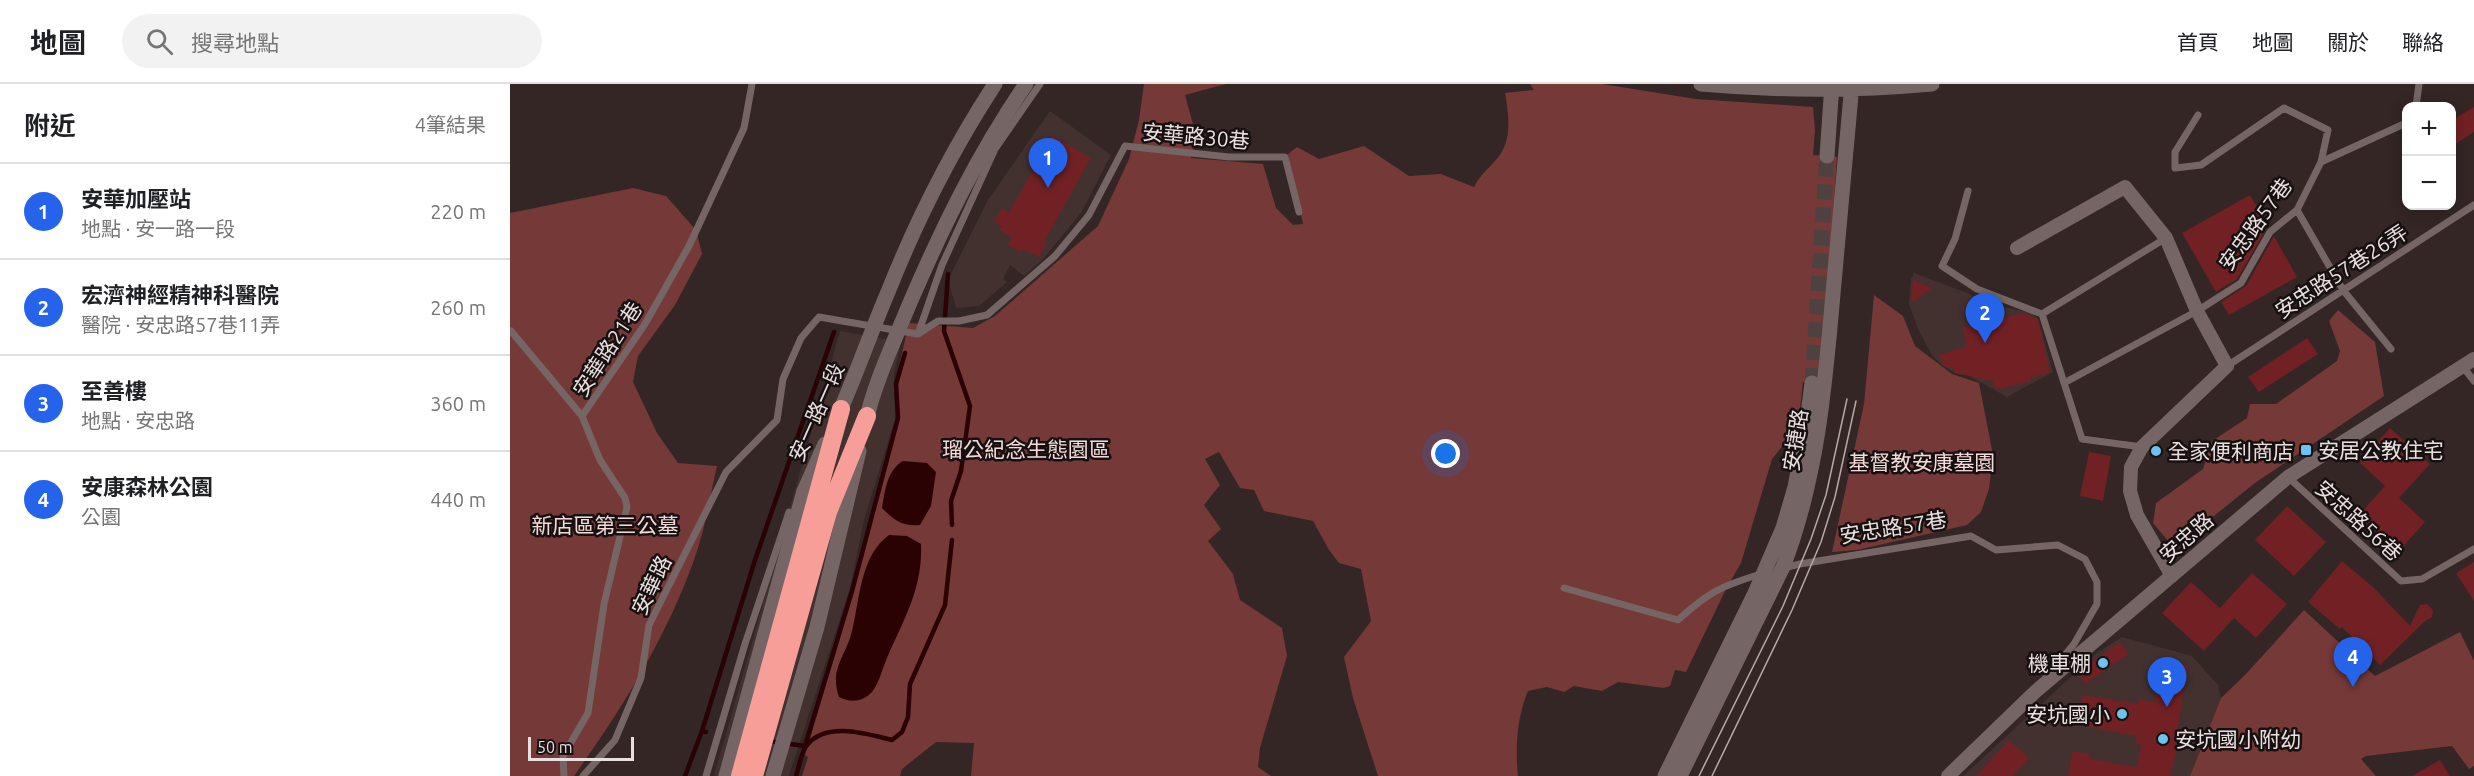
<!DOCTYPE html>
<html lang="zh-TW">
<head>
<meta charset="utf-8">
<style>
  :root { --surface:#fff; --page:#f2f2f2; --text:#202124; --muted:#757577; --line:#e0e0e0; --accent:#2563eb }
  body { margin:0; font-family:Ubuntu,"Noto Sans TC",sans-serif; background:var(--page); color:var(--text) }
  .controls { position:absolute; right:18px; top:18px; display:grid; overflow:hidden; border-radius:12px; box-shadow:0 3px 15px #0003 }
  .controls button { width:54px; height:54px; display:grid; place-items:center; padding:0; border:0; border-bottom:2px solid var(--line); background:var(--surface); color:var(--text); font:30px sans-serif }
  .scale { position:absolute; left:18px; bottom:15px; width:106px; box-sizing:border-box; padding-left:6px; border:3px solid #e8dfde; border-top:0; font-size:16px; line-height:21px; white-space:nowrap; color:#e8dfde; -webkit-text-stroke:4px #161110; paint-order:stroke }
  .you { position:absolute; left:936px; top:370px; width:21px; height:21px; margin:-15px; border:4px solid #fff; border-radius:50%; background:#1a73e8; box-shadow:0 0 0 9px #1a73e833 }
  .badge { display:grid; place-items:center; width:39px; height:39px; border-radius:50%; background:var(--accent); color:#fff; font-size:20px; font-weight:700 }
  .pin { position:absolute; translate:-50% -50px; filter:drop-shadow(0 2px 3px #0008) }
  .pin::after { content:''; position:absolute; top:32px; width:21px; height:18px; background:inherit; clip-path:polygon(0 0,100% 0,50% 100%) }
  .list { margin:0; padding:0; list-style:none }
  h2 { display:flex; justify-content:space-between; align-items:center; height:78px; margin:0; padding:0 24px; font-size:26px }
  h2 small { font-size:20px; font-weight:400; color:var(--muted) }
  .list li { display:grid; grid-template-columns:39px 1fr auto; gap:18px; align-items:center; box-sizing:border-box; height:96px; padding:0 24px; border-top:2px solid var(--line) }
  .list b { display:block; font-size:22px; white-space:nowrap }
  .list p { margin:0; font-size:20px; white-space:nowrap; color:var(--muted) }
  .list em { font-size:20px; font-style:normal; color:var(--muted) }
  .icon { flex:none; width:33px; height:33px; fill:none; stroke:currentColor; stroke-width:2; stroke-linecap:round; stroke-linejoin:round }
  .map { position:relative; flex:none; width:1964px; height:692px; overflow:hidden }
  header { display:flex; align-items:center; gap:36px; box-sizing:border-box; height:84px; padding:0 30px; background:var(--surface); border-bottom:2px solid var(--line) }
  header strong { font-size:28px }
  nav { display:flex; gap:33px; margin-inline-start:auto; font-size:21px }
  .search { width:420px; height:54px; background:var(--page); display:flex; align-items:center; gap:15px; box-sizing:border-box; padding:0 21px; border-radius:33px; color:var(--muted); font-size:22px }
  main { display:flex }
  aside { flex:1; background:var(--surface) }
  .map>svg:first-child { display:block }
  .built { fill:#433130 }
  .green { fill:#753937 }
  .water { fill:#2a0204 }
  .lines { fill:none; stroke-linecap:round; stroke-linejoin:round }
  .stream { stroke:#2a0204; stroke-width:4.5 }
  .building { fill:#712123 }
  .tertiary-tunnel { stroke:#4e4241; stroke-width:15; stroke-dasharray:15 8; stroke-linecap:butt }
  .service { stroke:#756665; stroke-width:7 }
  .minor { stroke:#756665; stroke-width:14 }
  .tertiary { stroke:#756665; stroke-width:15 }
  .motorway { stroke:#f89e99; stroke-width:18 }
  .tram { stroke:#b4aaa9; stroke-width:1.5 }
  .poi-dot { fill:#6ac3f1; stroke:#161110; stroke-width:2 }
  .labels { text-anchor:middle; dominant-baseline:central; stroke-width:5; stroke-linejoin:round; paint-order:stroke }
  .street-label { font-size:21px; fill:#e8dfde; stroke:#161110 }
  .park-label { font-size:21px; fill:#f3d9d7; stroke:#161110 }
  .poi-label { font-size:21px; fill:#e8dfde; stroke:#161110; text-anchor:start }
</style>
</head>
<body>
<header>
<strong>地圖</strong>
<div class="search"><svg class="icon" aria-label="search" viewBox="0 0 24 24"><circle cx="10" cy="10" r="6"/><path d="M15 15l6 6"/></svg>搜尋地點</div>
<nav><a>首頁</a><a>地圖</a><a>關於</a><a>聯絡</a></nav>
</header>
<main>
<aside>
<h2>附近<small>4筆結果</small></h2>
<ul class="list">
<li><span class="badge">1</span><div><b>安華加壓站</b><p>地點 · 安一路一段</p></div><em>220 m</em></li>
<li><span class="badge">2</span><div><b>宏濟神經精神科醫院</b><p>醫院 · 安忠路57巷11弄</p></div><em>260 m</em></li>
<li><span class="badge">3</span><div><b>至善樓</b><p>地點 · 安忠路</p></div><em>360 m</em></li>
<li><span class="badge">4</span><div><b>安康森林公園</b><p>公園</p></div><em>440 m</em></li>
</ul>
</aside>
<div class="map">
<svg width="1964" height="692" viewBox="0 0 1964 692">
  <rect width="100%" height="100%" fill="#332625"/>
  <path class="built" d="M 540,27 L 601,71 L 571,129 L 534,174 L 514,192 L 500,181 L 493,195 L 497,198 L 469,222 L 446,224 L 438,196 L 478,116 Z
    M 1404,189 L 1460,210 L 1469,218 L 1522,229 L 1528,235 L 1543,288 L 1497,313 L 1459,292 L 1445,289 L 1433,282 L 1423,273 L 1408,245 L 1399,220 L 1401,195 Z
    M 330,247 L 391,258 L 384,290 L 385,335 L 354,436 L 340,504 L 279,692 L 204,692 Z
    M 1612,553 L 1682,572 L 1708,601 L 1711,614 L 1680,692 L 1453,692 L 1587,569 Z"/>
  <path class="green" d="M 634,0 L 716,0 L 675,11 L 686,51 L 681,74 L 753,80 L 766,124 L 783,141 L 793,140 L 778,70 L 787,63 L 809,75 L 854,62 L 899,92 L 931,90 L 964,103 C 971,90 975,88 985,77 C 1003,58 999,33 995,9 L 1024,6 L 1020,0 L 1092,0 L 1186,15 L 1303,23 L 1305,47 L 1303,71 L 1327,73 L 1311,300 L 1293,298 L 1288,343 L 1262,375 L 1231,479 L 1216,505 L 1176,588 L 1165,586 L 1160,602 L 1154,604 L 1108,598 L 1092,607 L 1064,602 L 1054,608 L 1037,603 L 1018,607 C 1007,633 1005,664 1008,692 L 868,692 L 843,614 L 834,573 L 861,537 L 851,485 L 829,479 L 819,466 L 803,437 L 754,427 L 744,406 L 730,404 L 709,368 L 695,375 L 710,401 L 694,421 L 711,445 L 698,457 L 723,490 L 730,516 L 772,544 L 777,572 L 750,664 L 748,683 L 761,692 L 461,692 L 464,659 L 426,658 L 392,685 L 390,692 L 292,692 L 298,673 L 295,671 L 344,507 L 388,334 L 387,290 L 399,239 L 463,244 L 485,232 L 588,142 L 619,75 L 629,36 Z
    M 123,104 L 156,112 L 186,146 L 192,170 L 165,221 L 128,272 L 123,298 L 147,349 L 168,379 L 207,382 C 200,412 195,446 184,476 C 156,554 112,625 64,692 L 0,692 L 0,129 Z
    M 1364,211 L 1393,232 L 1405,262 L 1442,290 L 1469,299 L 1483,371 L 1479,405 L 1471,428 L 1457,441 L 1347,466 L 1322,468 L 1354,320 Z
    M 1828,226 L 1865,258 L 1874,312 L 1745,399 L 1664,464 L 1643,439 L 1646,419 L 1693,385 L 1702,357 L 1737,334 L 1740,320 L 1766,320 L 1827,277 L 1830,267 L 1819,237 Z
    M 1794,526 L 1865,592 L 1950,548 L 1964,577 L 1964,682 L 1959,685 L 1942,662 L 1856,672 L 1851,675 L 1866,692 L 1680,692 L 1711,614 L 1735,591 Z"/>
  <path class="water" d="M 393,377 L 417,379 L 426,388 L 421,422 L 410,441 C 393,443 384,436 372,424 C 375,407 377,386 393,377 Z
    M 379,451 L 397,452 L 411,460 C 413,504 394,535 377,574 C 373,583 369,599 362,608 C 353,618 340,619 329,613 C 319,584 336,573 342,547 C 350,515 350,472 379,451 Z"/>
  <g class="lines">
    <path class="stream" d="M 438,190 L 434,247 L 460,322 L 451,387 L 441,417 L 442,441
      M 192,647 L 245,476 L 324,248
      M 258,657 L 295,662 L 342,507 L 388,334 L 386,300 L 395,269
      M 175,692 L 192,647 L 196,648
      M 286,692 C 289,683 291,668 297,661 C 317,637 357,650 382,656 L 392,648 L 398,633 L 400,600 L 435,521 L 442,456"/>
  </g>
  <path class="building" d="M 1964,23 L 1964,48 L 1941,63 L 1941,37 Z
    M 542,52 L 581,74 L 534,157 L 537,159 L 529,173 L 513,165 L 511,168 L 498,161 L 502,153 L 489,146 L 492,142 L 484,138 L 492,124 L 499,129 Z
    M 1740,111 L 1758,142 L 1727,195 L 1706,208 L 1672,149 Z
    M 1764,152 L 1787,193 L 1719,231 L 1711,218 L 1736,202 Z
    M 1403,196 L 1422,204 L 1401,219 Z
    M 1490,226 L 1491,234 L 1514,229 L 1528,235 L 1540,289 L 1520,293 L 1521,297 L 1489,305 L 1484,304 L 1483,297 L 1445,289 L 1443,284 L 1433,282 L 1429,271 L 1457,262 L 1452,243 L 1474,238 L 1472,231 Z
    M 1797,254 L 1808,270 L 1749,308 L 1738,293 Z
    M 1880,344 L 1920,380 L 1889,414 L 1915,438 L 1889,467 L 1849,431 L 1875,402 L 1849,378 Z
    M 1579,368 L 1601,372 L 1593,417 L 1570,412 Z
    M 1777,422 L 1816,458 L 1784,492 L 1745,456 Z
    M 1832,477 L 1864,504 L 1900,542 L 1910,521 L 1917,520 L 1923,526 L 1922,533 L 1914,538 L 1870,581 L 1832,543 L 1830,545 L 1798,518 Z
    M 1964,478 L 1964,517 L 1946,489 Z
    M 1742,489 L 1777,520 L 1746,554 L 1724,534 L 1694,567 L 1652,529 L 1681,498 L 1710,524 Z
    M 1610,558 L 1618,570 L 1575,600 L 1567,588 Z
    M 1652,577 L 1678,581 L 1665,662 L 1668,663 L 1660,692 L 1558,692 L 1562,667 L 1580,670 L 1579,675 L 1627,683 L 1631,660 L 1626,659 L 1627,652 L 1568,641 L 1573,611 L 1628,620 L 1629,615 L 1645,618 Z
    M 1499,656 L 1519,674 L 1503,692 L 1466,692 Z
    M 1930,676 L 1940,692 L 1902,692 Z"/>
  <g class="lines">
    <path class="tertiary-tunnel" d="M 1302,299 L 1317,72"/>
    <path class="service" d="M 1906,22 L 1909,0
      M 1811,78 L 1896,39
      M 1458,107 L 1445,155 L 1432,182 L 1467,205 L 1532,230 L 1572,355 L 1632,363
      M 1787,126 L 1833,206 L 1881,265
      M 1532,230 L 1656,154
      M 1,247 L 72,332
      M 408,250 L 432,181 L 485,65 L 530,0
      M 1717,282 L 1964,121
      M 1953,283 L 1964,297
      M 1554,299 L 1687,227 L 1731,199 L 1760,148 L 1787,126 L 1811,78 L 1818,46 L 1774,24 L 1691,81 L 1665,84 L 1665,68 L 1688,31
      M 1778,393 L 1891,497 L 1912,495 L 1964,465
      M 1273,484 L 1290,480 L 1461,452 L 1486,466 L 1548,461 L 1575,475 L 1587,498 L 1587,520 L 1564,560 L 1542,587
      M 1054,504 L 1168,536 C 1199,508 1211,502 1251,490
      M 54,692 L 53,672 L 78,629 L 94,520 L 117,423 L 115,414 L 90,376 L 72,332 L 135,240 L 179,162 L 234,44 L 242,0
      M 73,692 L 105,656 L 131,594 L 139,541 L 216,388 L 267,336 L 273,295 L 291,254 L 309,233 L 408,250 L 428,237 L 449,237 L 477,231 L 545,172 L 579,131 L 615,62 L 719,73 L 775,73 L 789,128
      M 196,692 L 235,560 L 279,428"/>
    <path class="minor" d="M 1507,164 L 1615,103 L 1656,154 L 1687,227 L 1717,282 L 1632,363 L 1621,383 L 1620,407 L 1627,431 L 1662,492
      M 1438,692 L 1525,608 L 1778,393 L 1964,275"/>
    <path class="tertiary" d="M 1191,0 C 1269,7 1344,7 1422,0
      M 1317,72 L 1322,0
      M 326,336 C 345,294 360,250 378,208 C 407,135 442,66 485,0
      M 355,341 C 364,300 383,260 399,221 C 432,144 468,70 516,0
      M 216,692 L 294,407 L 315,360
      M 263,692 L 307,543 L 349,367
      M 1155,692 L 1245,509 L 1273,444 L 1285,403 L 1296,346 L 1302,299
      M 1170,692 L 1273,483 C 1307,395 1315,303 1323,210 C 1330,140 1336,70 1342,0"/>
    <path class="motorway" d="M 230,692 L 331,325
      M 244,692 L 318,428 L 357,332"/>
    <path class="tram" d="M 1189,692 L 1273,522 L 1301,455 L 1316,411 L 1337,315
      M 1202,692 L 1282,526 L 1311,458 L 1325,413 L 1346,317"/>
  </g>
  <g class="poi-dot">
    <rect x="1790" y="360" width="12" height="12" rx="3"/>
    <circle cx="1646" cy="367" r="6"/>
    <circle cx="1593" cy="579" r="6"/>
    <circle cx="1612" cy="630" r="6"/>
    <circle cx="1653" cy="655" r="6"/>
  </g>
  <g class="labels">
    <g class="street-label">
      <text transform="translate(686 52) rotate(5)">安華路30巷</text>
      <text transform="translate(1745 140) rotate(-54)">安忠路57巷</text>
      <text transform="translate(1831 187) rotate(-33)">安忠路57巷26弄</text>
      <text transform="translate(97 265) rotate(-57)">安華路21巷</text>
      <text transform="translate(306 328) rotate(-66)">安一路一段</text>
      <text transform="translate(1285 356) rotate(-81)">安捷路</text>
      <text transform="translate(1849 436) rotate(42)">安忠路56巷</text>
      <text transform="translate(1383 443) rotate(-9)">安忠路57巷</text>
      <text transform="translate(1676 453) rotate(-41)">安忠路</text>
      <text transform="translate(141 501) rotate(-64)">安華路</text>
    </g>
    <g class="park-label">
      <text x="516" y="365">瑠公紀念生態園區</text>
      <text x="1412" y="378">基督教安康墓園</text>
      <text x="95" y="441">新店區第三公墓</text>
    </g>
    <g class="poi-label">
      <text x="1808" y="366">安居公教住宅</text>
      <text x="1658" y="367">全家便利商店</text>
      <text x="1581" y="579" text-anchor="end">機車棚</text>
      <text x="1600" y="630" text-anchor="end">安坑國小</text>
      <text x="1665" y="655">安坑國小附幼</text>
    </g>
  </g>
</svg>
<div class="controls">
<button>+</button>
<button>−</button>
</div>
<div class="scale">50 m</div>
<div class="you"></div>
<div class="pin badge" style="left:538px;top:104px">1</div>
<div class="pin badge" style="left:1475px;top:259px">2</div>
<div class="pin badge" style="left:1657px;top:623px">3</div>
<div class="pin badge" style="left:1843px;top:603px">4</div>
</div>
</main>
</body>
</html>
